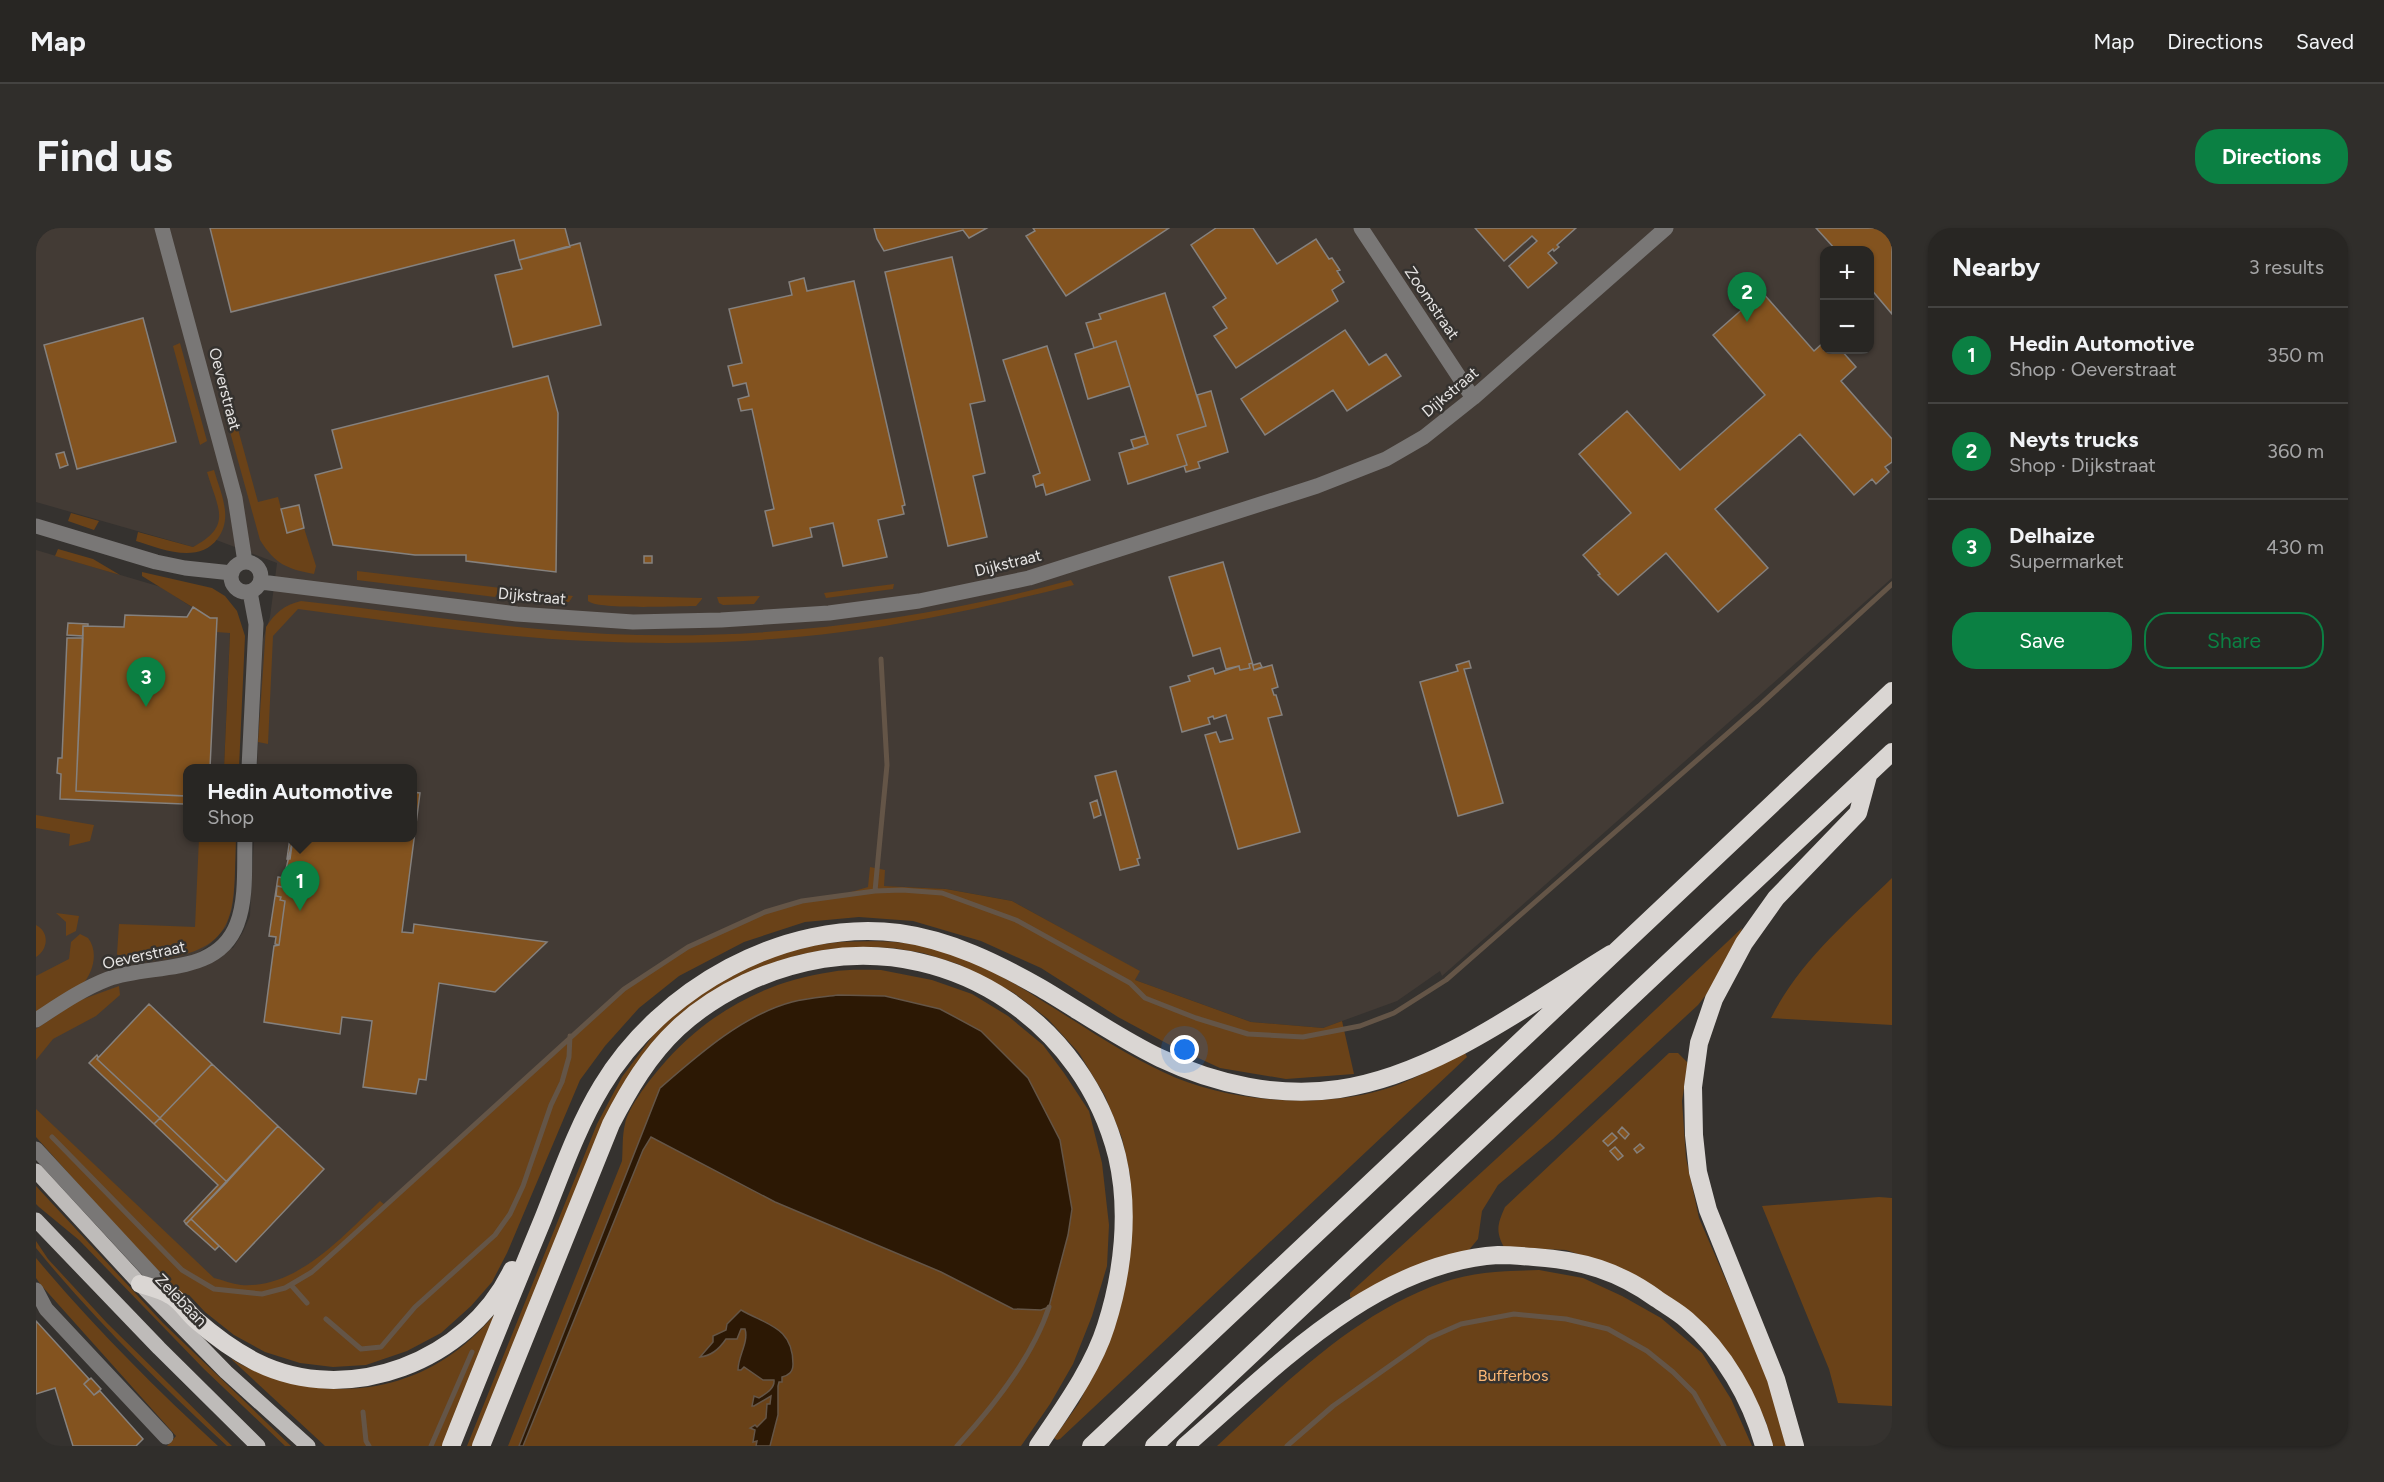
<!DOCTYPE html>
<html lang="en">
<head>
<meta charset="utf-8">
<style>
  :root { --surface:#282623; --page:#302e2b; --text:#f1f3f6; --muted:#a5a5a6; --line:#444341; --accent:#0b8043 }
  body { margin:0; font-family:Figtree,sans-serif; background:var(--page); color:var(--text) }
  .controls { position:absolute; right:18px; top:18px; display:grid; overflow:hidden; border-radius:12px; box-shadow:0 2px 4px #0004 }
  .controls button { width:54px; height:54px; display:grid; place-items:center; padding:0; border:0; border-bottom:2px solid var(--line); background:var(--surface); color:var(--text); font:30px sans-serif }
  .you { position:absolute; left:1149px; top:822px; width:21px; height:21px; margin:-15px; border:4px solid #fff; border-radius:50%; background:#1a73e8; box-shadow:0 0 0 9px #1a73e833 }
  .badge { display:grid; place-items:center; width:39px; height:39px; border-radius:50%; background:var(--accent); color:#fff; font-size:20px; font-weight:700 }
  .pin { position:absolute; translate:-50% -50px; filter:drop-shadow(0 2px 3px #0008) }
  .pin::after { content:''; position:absolute; top:32px; width:21px; height:18px; background:inherit; clip-path:polygon(0 0,100% 0,50% 100%) }
  .popup { position:absolute; left:147px; top:536px; width:234px; height:78px; box-sizing:border-box; display:grid; place-content:center; border-radius:12px; background:var(--surface); filter:drop-shadow(0 2px 4px #0005); font-size:20px; white-space:nowrap; color:var(--muted) }
  .popup b { font-size:22px; color:var(--text) }
  .popup::after { content:''; position:absolute; left:50%; top:100%; margin-left:-12px; border:12px solid transparent; border-top-color:var(--surface) }
  .list { margin:0; padding:0; list-style:none }
  h2 { display:flex; justify-content:space-between; align-items:center; height:78px; margin:0; padding:0 24px; font-size:26px }
  h2 small { font-size:20px; font-weight:400; color:var(--muted) }
  .list li { display:grid; grid-template-columns:39px 1fr auto; gap:18px; align-items:center; box-sizing:border-box; height:96px; padding:0 24px; border-top:2px solid var(--line) }
  .list b { display:block; font-size:22px; white-space:nowrap }
  .list p { margin:0; font-size:20px; white-space:nowrap; color:var(--muted) }
  .list em { font-size:20px; font-style:normal; color:var(--muted) }
  .actions { display:flex; gap:12px; padding:18px 24px }
  .actions a { flex:1; padding:14px 0; border:2px solid var(--accent); border-radius:24px; text-align:center; font-size:21px; color:var(--accent) }
  .actions .main { background:var(--accent); color:#fff }
  .map { position:relative; flex:none; width:1856px; height:1218px; overflow:hidden; border-radius:24px }
  header { display:flex; align-items:center; gap:36px; box-sizing:border-box; height:84px; padding:0 30px; background:var(--surface); border-bottom:2px solid var(--line) }
  header strong { font-size:28px }
  nav { display:flex; gap:33px; margin-inline-start:auto; font-size:21px }
  .intro { display:flex; align-items:center; justify-content:space-between; box-sizing:border-box; height:144px; padding:0 36px }
  h1 { margin:0; font-size:42px }
  .button { padding:15px 27px; border-radius:24px; background:var(--accent); color:#fff; font-size:21px; font-weight:700 }
  main { display:flex; gap:36px; padding:0 36px }
  aside { flex:1; background:var(--surface); border-radius:24px; box-shadow:0 2px 4px #0004 }
  .map>svg:first-child { display:block }
  .built { fill:#433b35; fill-rule:evenodd }
  .green { fill:#6a4218 }
  .water { fill:#2c1804; stroke:#645547; stroke-width:1.5 }
  .lines { fill:none; stroke-linecap:round; stroke-linejoin:round }
  .stream { stroke:#645547; stroke-width:5 }
  .building { fill:#83531f; stroke:#85817e; stroke-width:1.5 }
  .minor { stroke:#797776; stroke-width:15 }
  .major { stroke:#bebbb9; stroke-width:15 }
  .highway { stroke:#dad6d3; stroke-width:18 }
  .labels { text-anchor:middle; dominant-baseline:central; stroke-width:5; stroke-linejoin:round; paint-order:stroke }
  .street-label { font-size:16px; fill:#e6e4e3; stroke:#35322f }
  .park-label { font-size:16px; fill:#fcb774; stroke:#35322f }
</style>
</head>
<body>
<header>
<strong>Map</strong>
<nav><a>Map</a><a>Directions</a><a>Saved</a></nav>
</header>
<div class="intro"><h1>Find us</h1><a class="button">Directions</a></div>
<main>
<div class="map">
<svg width="1856" height="1218" viewBox="0 0 1856 1218">
  <rect width="100%" height="100%" fill="#35322f"/>
  <path class="built" d="M 0,0 L 1856,0 L 1856,350 L 1406,748 L 1404,743 L 1361,773 L 1287,800 L 1215,794 L 1099,752 L 1103,743 L 976,673 L 910,661 L 848,658 L 766,673 L 729,684 L 652,719 L 588,761 L 304,1019 L 249,1060 L 178,1061 L 0,890 L 0,322 L 125,359 L 194,404 L 188,540 L 152,540 L 152,610 L 200,610 L 198,665 L 196,681 L 190,699 L 174,716 L 162,725 L 197,720 L 207,704 L 214,688 L 218,610 L 376,610 L 376,540 L 221,540 L 227,411 L 234,389 L 241,335 L 175,310 L 157,319 L 0,274 ZM 1788,22 L 1834,22 L 1834,122 L 1788,122 Z"/>
  <path class="green" d="M 144,115 L 171,213 L 164,217 L 137,118 Z
    M 194,172 L 222,274 L 242,269 L 251,304 L 268,300 L 280,338 L 278,346 C 251,341 239,336 224,312 L 186,175 Z
    M 178,242 C 182,256 188,270 189,283 C 190,292 188,302 182,310 C 163,337 125,321 100,313 L 102,304 L 157,319 C 197,298 182,281 171,244 Z
    M 35,285 L 63,293 L 58,302 L 32,293 Z
    M 22,321 L 57,331 L 84,347 L 19,328 Z
    M 321,343 L 465,360 L 459,369 L 321,352 Z
    M 106,344 L 176,360 L 189,368 L 201,383 L 209,408 L 203,540 L 188,540 L 194,405 L 180,404 L 174,390 L 106,348 Z
    M 1035,352 L 1038,357 C 962,376 884,394 806,404 C 722,415 636,417 552,413 C 455,409 358,393 262,381 L 237,408 L 232,516 L 222,514 L 230,399 C 239,385 248,377 265,373 C 367,384 469,401 572,406 C 727,413 886,393 1035,352 Z
    M 858,356 L 857,361 L 790,370 L 788,365 Z
    M 492,364 L 492,363 L 537,368 L 533,374 L 496,372 Z
    M 552,367 L 666,370 L 666,371 L 660,378 C 643,378 561,382 552,373 Z
    M 724,368 L 718,376 L 687,377 L 683,375 L 681,369 Z
    M 0,587 L 58,597 L 54,613 L 33,618 L 34,606 L 0,600 Z
    M 163,610 L 200,610 C 197,682 206,722 119,732 C 104,734 91,739 81,726 L 83,696 L 159,699 Z
    M 834,639 L 849,642 L 848,658 L 910,661 L 976,673 L 1104,743 L 1099,752 L 1215,794 L 1287,800 L 1306,793 L 1318,846 L 1250,851 L 1184,840 L 1132,816 L 1082,789 L 1005,740 L 945,713 L 877,693 L 823,689 L 769,694 L 708,714 L 643,748 L 603,780 L 569,818 L 544,852 L 471,1025 L 456,1054 L 435,1078 L 405,1105 L 371,1123 L 330,1137 L 297,1139 L 264,1135 L 229,1124 L 198,1107 L 169,1084 L 153,1067 L 145,1066 L 86,1005 L 0,909 L 0,881 L 178,1050 C 187,1052 196,1056 205,1057 C 261,1061 307,1008 344,973 L 349,977 L 588,761 L 652,719 L 729,684 L 766,673 L 805,667 L 832,659 Z
    M 1856,650 L 1856,797 L 1735,790 C 1763,734 1812,693 1856,650 Z
    M 20,685 L 43,688 L 40,703 L 30,708 L 30,694 Z
    M 0,697 C 14,704 12,722 0,729 Z
    M 1706,700 L 1704,709 L 1677,758 L 1662,777 L 1517,911 L 1462,957 L 1446,983 L 1442,1011 L 1432,1023 L 1320,1071 L 1314,1069 L 1314,1065 L 1496,898 Z
    M 44,706 L 52,710 C 63,724 57,745 46,757 L 0,784 L 0,748 L 33,731 L 35,714 Z
    M 804,714 C 835,713 865,712 895,720 C 949,733 993,765 1040,794 C 1068,812 1097,830 1127,844 C 1189,874 1280,881 1346,862 C 1374,854 1398,840 1424,826 L 1429,825 L 1431,829 L 1024,1211 L 1021,1212 L 1018,1210 L 1043,1175 L 1072,1115 L 1094,947 L 1086,910 L 1069,868 L 1043,825 L 1012,791 L 978,765 L 922,736 L 887,725 L 857,720 L 829,719 L 794,721 L 762,727 L 731,737 L 647,787 L 535,974 L 436,1218 L 431,1218 L 561,896 L 586,849 L 624,798 L 681,753 L 732,729 L 779,717 Z
    M 845,742 L 896,752 L 936,766 L 972,788 L 1007,817 L 1028,845 L 1053,883 L 1066,935 L 1073,997 L 1071,1038 L 1056,1088 L 1037,1136 L 1014,1176 L 985,1218 L 472,1218 L 586,933 C 587,921 586,908 589,896 C 592,880 612,854 623,841 C 667,788 726,754 795,744 C 811,741 829,742 845,742 Z
    M 83,758 L 84,767 L 60,788 L 17,811 L 0,832 L 0,801 L 42,773 Z
    M 1633,825 L 1642,825 L 1652,835 L 1646,873 L 1650,930 L 1663,990 L 1732,1150 L 1751,1218 L 1737,1218 L 1730,1194 L 1714,1161 L 1686,1116 L 1563,1033 L 1530,1022 L 1468,1019 C 1459,1003 1462,995 1469,979 Z
    M 0,958 L 127,1095 L 255,1218 L 249,1218 L 168,1141 L 43,1012 L 3,979 L 0,976 Z
    M 1843,969 L 1856,970 L 1856,1178 L 1802,1175 L 1793,1141 L 1726,978 Z
    M 0,1013 L 12,1031 L 71,1095 L 196,1218 L 191,1218 C 127,1159 65,1098 9,1031 L 0,1020 Z
    M 0,1030 C 56,1097 118,1159 182,1218 L 131,1218 L 140,1208 L 5,1057 L 0,1050 Z
    M 1503,1042 L 1547,1050 L 1586,1068 L 1625,1090 L 1666,1125 L 1695,1171 L 1716,1218 L 1181,1218 C 1250,1155 1318,1085 1408,1054 C 1439,1043 1471,1043 1503,1042 Z
    M 460,1085 L 406,1218 L 289,1218 L 194,1130 C 262,1171 350,1173 416,1126 C 433,1114 447,1100 460,1085 Z"/>
  <path class="water" d="M 802,767 L 849,768 L 904,781 L 945,803 L 992,850 L 1024,912 L 1036,981 L 1032,1007 L 1013,1079 L 1005,1082 L 977,1081 L 905,1044 L 739,974 L 615,909 L 607,922 L 487,1218 L 483,1218 L 624,860 C 662,827 707,787 756,774 C 771,770 787,769 802,767 Z
    M 705,1082 C 731,1097 757,1099 757,1136 C 757,1144 753,1147 746,1149 L 746,1154 L 743,1154 L 742,1158 L 742,1187 L 734,1218 L 720,1218 L 721,1213 L 717,1214 L 719,1202 L 714,1200 L 719,1197 L 721,1199 L 730,1190 L 731,1176 L 734,1176 L 735,1168 L 718,1178 L 716,1178 L 718,1168 L 723,1170 C 729,1166 739,1161 738,1152 L 727,1152 L 708,1139 L 705,1142 L 702,1142 C 702,1128 713,1114 709,1101 L 705,1101 L 701,1111 L 690,1111 C 684,1120 675,1128 664,1129 L 677,1114 L 677,1108 L 690,1102 L 691,1096 Z"/>
  <g class="lines">
    <path class="stream" d="M 839,663 L 851,537 L 845,431
      M 16,909 L 146,1042 L 178,1061 L 226,1066 L 249,1060 L 276,1044 L 304,1019 L 588,761 L 652,719 L 729,684 L 766,673 L 839,663 L 866,662 L 906,665 L 980,692 L 1094,755 L 1109,770 L 1160,790 L 1212,806 L 1267,809 L 1324,798 L 1358,785 L 1410,752 L 1723,478 L 1856,356
      M 255,1057 L 271,1075
      M 290,1091 L 325,1121 L 345,1119 L 379,1079 L 459,1007 L 474,986 L 487,958 L 515,877 L 526,854 L 533,829 L 534,808
      M 327,1184 L 330,1213 L 333,1218
      M 395,1218 L 436,1124
      M 921,1218 C 956,1180 997,1128 1013,1079
      M 1251,1218 L 1297,1178 L 1393,1110 L 1425,1096 L 1478,1086 L 1530,1091 L 1572,1101 L 1611,1123 L 1637,1144 L 1658,1165 L 1688,1218"/>
  </g>
  <path class="building" d="M 174,0 L 529,0 L 534,19 L 483,32 L 478,12 L 195,84 Z
    M 838,0 L 951,0 L 933,10 L 927,2 L 848,23 L 841,11 Z
    M 997,0 L 1133,0 L 1030,68 L 990,8 L 999,3 Z
    M 1180,0 L 1217,0 L 1241,36 L 1280,11 L 1293,31 L 1296,30 L 1304,42 L 1301,43 L 1308,54 L 1296,62 L 1302,73 L 1200,140 L 1178,108 L 1191,100 L 1177,79 L 1190,70 L 1155,17 Z
    M 1439,0 L 1540,0 L 1521,17 L 1523,19 L 1518,23 L 1517,21 L 1512,25 L 1521,35 L 1492,60 L 1473,38 L 1501,13 L 1496,8 L 1468,33 Z
    M 1780,0 L 1856,0 L 1856,86 L 1834,60 L 1834,22 L 1800,22 Z
    M 544,15 L 565,97 L 477,119 L 459,47 L 486,41 L 483,32 Z
    M 916,29 L 949,173 L 934,176 L 949,245 L 937,248 L 951,309 L 912,318 L 849,44 Z
    M 768,50 L 771,63 L 818,53 L 869,277 L 866,278 L 868,286 L 842,292 L 851,329 L 807,338 L 797,295 L 774,300 L 776,309 L 737,318 L 729,283 L 738,281 L 716,181 L 705,183 L 702,171 L 713,168 L 710,155 L 697,158 L 692,138 L 706,135 L 693,81 L 756,67 L 753,54 Z
    M 1726,64 L 1778,123 L 1788,114 L 1788,122 L 1805,122 L 1820,139 L 1805,153 L 1856,211 L 1856,234 L 1849,239 L 1853,244 L 1840,256 L 1836,251 L 1818,267 L 1764,206 L 1679,281 L 1732,340 L 1682,384 L 1630,325 L 1582,367 L 1562,347 L 1564,346 L 1547,327 L 1595,285 L 1543,226 L 1591,183 L 1644,242 L 1729,167 L 1677,107 Z
    M 1129,65 L 1170,198 L 1141,207 L 1151,237 L 1092,256 L 1083,225 L 1112,216 L 1080,113 L 1058,120 L 1050,95 L 1065,91 L 1063,86 Z
    M 107,90 L 140,214 L 41,241 L 8,117 Z
    M 1309,102 L 1333,137 L 1350,126 L 1365,148 L 1311,183 L 1297,162 L 1229,207 L 1205,171 Z
    M 1080,113 L 1094,158 L 1052,171 L 1039,126 Z
    M 1011,118 L 1054,252 L 1010,267 L 1007,256 L 1000,259 L 997,248 L 1004,245 L 967,132 Z
    M 512,148 L 522,185 L 520,344 L 430,333 L 430,327 L 379,327 L 297,317 L 279,247 L 306,240 L 296,202 Z
    M 1175,163 L 1192,224 L 1162,234 L 1164,240 L 1150,244 L 1148,238 L 1151,237 L 1141,207 L 1170,198 L 1161,167 Z
    M 1109,208 L 1112,216 L 1098,221 L 1095,212 Z
    M 28,224 L 32,237 L 24,240 L 20,226 Z
    M 263,277 L 268,300 L 251,305 L 245,281 Z
    M 608,328 L 616,328 L 616,335 L 608,335 Z
    M 1187,334 L 1217,437 L 1224,435 L 1226,439 L 1218,442 L 1216,435 L 1213,436 L 1214,440 L 1204,442 L 1203,438 L 1190,441 L 1184,420 L 1157,428 L 1133,349 Z
    M 157,379 L 174,390 L 181,390 L 174,540 L 152,540 L 152,568 L 40,563 L 47,398 L 88,399 L 89,387 L 151,389 Z
    M 32,395 L 52,396 L 52,398 L 47,398 L 47,408 L 31,407 Z
    M 31,410 L 47,410 L 40,563 L 148,568 L 148,576 L 24,571 L 25,546 L 21,545 L 22,530 L 26,530 Z
    M 1433,433 L 1435,440 L 1428,441 L 1467,575 L 1422,588 L 1384,454 L 1422,443 L 1420,437 Z
    M 1216,435 L 1218,442 L 1236,437 L 1242,459 L 1236,461 L 1238,467 L 1240,467 L 1246,487 L 1232,490 L 1264,604 L 1202,621 L 1169,507 L 1180,504 L 1184,514 L 1197,511 L 1190,487 L 1178,491 L 1177,488 L 1172,490 L 1174,496 L 1146,504 L 1134,459 L 1154,453 L 1152,448 L 1177,440 L 1179,446 L 1203,438 L 1204,442 L 1214,440 L 1213,436 Z
    M 1080,543 L 1104,630 L 1101,631 L 1103,637 L 1084,642 L 1059,548 Z
    M 376,564 L 384,565 L 366,704 L 377,705 L 378,696 L 511,714 L 459,764 L 403,755 L 390,852 L 383,851 L 380,866 L 327,859 L 336,793 L 306,789 L 304,806 L 228,794 L 238,718 L 243,717 L 249,673 L 244,672 L 245,669 L 240,668 L 241,658 L 246,659 L 257,610 L 376,610 Z
    M 1061,572 L 1065,587 L 1058,590 L 1054,575 Z
    M 254,610 L 257,610 L 254,631 L 251,631 Z
    M 242,649 L 248,650 L 246,659 L 241,658 L 240,668 L 245,669 L 244,672 L 249,673 L 243,717 L 239,716 L 240,709 L 233,708 Z
    M 113,776 L 176,836 L 124,890 L 61,831 Z
    M 61,827 L 62,829 L 61,831 L 124,890 L 118,896 L 53,835 Z
    M 176,836 L 242,898 L 191,954 L 124,890 Z
    M 124,890 L 191,954 L 150,996 L 148,993 L 182,957 L 118,896 Z
    M 242,898 L 288,941 L 200,1034 L 155,991 Z
    M 1586,899 L 1593,906 L 1589,911 L 1582,904 Z
    M 1576,905 L 1581,910 L 1572,918 L 1567,913 Z
    M 1604,916 L 1608,920 L 1601,925 L 1598,921 Z
    M 1579,919 L 1587,928 L 1582,932 L 1574,923 Z
    M 155,991 L 183,1018 L 179,1022 L 150,996 Z
    M 0,1093 L 53,1151 L 48,1156 L 58,1167 L 64,1163 L 107,1211 L 100,1218 L 37,1218 L 19,1160 L 0,1166 Z
    M 55,1150 L 65,1161 L 58,1167 L 48,1156 Z"/>
  <g class="lines">
    <path class="minor" d="M 126,0 L 199,270 L 209,334
      M 1325,0 L 1437,170
      M 0,298 L 120,334 L 149,340 L 196,345
      M195 349a15 15 0 1 1 30 0a15 15 0 1 1-30 0Z
      M 225,354 L 481,386 L 597,394 L 685,392 L 793,385 L 883,373 L 993,350 L 1281,258 L 1350,231 L 1388,209 L 1437,170 L 1630,0
      M 213,540 L 220,396 L 214,364
      M 0,792 C 23,777 46,761 72,751 C 115,735 181,749 201,696 C 211,670 208,637 209,610
      M 0,921 L 135,1067
      M 0,1062 L 10,1081 L 130,1209"/>
    <path class="major" d="M 0,943 L 104,1056 L 190,1144 L 272,1218
      M 0,992 L 123,1120 L 222,1218"/>
    <path class="highway" d="M 104,1056 C 114,1059 126,1062 134,1067 C 144,1072 152,1085 160,1092 C 178,1108 199,1123 220,1134 C 312,1180 433,1133 476,1042
      M 415,1218 C 445,1142 476,1066 507,991 C 525,946 541,899 566,858 C 624,761 749,690 863,705 C 914,712 961,735 1005,760 C 1044,783 1084,811 1124,830 C 1179,856 1242,870 1303,861 C 1400,847 1493,776 1575,726
      M 445,1218 L 575,896 C 593,861 613,827 642,800 C 682,763 734,740 787,731 C 921,710 1048,797 1081,928 C 1094,983 1087,1045 1070,1098 C 1057,1140 1026,1182 1002,1218
      M 1055,1218 L 1856,463
      M 1118,1218 L 1856,524
      M 1149,1218 C 1238,1141 1337,1035 1462,1027 C 1474,1027 1486,1028 1498,1029 C 1545,1032 1583,1043 1621,1071 C 1631,1078 1642,1084 1651,1092 C 1688,1124 1715,1171 1728,1218
      M 1759,1218 L 1740,1151 L 1672,982 L 1662,944 L 1658,907 L 1657,859 L 1663,815 L 1678,771 L 1708,715 L 1740,670 L 1822,585 L 1832,548"/>
  </g>
  <g class="labels">
    <g class="street-label">
      <text transform="translate(1396 75) rotate(56)">Zoomstraat</text>
      <text transform="translate(189 161) rotate(75)">Oeverstraat</text>
      <text transform="translate(1414 164) rotate(-40)">Dijkstraat</text>
      <text transform="translate(972 335) rotate(-14)">Dijkstraat</text>
      <text transform="translate(496 368) rotate(5)">Dijkstraat</text>
      <text transform="translate(108 727) rotate(-12)">Oeverstraat</text>
      <text transform="translate(145 1072) rotate(46)">Zelebaan</text>
    </g>
    <g class="park-label">
      <text x="1477" y="1147">Bufferbos</text>
    </g>
  </g>
</svg>
<div class="controls">
<button>+</button>
<button>−</button>
</div>
<div class="you"></div>
<div class="pin badge" style="left:264px;top:683px">1</div>
<div class="popup"><b>Hedin Automotive</b>Shop</div>
<div class="pin badge" style="left:1711px;top:94px">2</div>
<div class="pin badge" style="left:110px;top:479px">3</div>
</div>
<aside>
<h2>Nearby<small>3 results</small></h2>
<ul class="list">
<li><span class="badge">1</span><div><b>Hedin Automotive</b><p>Shop · Oeverstraat</p></div><em>350 m</em></li>
<li><span class="badge">2</span><div><b>Neyts trucks</b><p>Shop · Dijkstraat</p></div><em>360 m</em></li>
<li><span class="badge">3</span><div><b>Delhaize</b><p>Supermarket</p></div><em>430 m</em></li>
</ul>
<div class="actions"><a class="main">Save</a><a>Share</a></div>
</aside>
</main>
</body>
</html>
